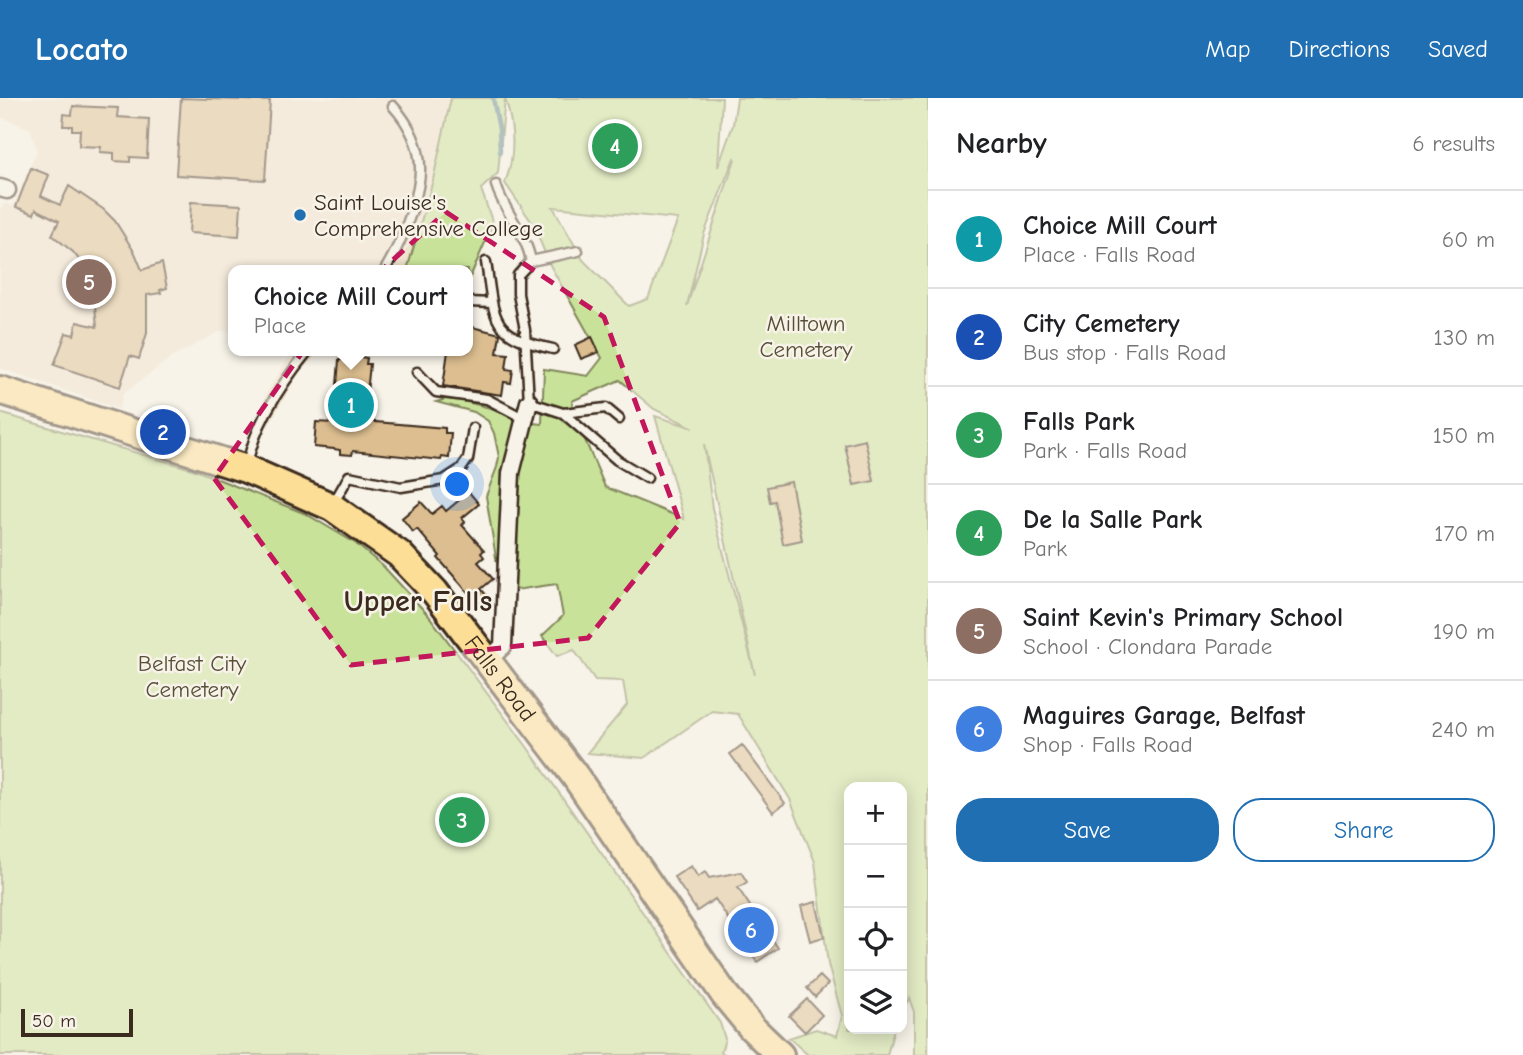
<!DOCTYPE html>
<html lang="en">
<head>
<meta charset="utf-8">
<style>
  :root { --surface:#fff; --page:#f2f2f2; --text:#202124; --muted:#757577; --line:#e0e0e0; --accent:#1f6fb2 }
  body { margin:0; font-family:"Comic Neue",sans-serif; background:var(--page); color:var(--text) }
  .controls { position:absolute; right:21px; bottom:21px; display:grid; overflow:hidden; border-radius:14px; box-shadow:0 4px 18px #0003 }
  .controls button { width:63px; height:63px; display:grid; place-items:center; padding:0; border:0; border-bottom:2px solid var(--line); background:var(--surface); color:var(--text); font:35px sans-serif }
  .scale { position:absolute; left:21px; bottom:18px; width:112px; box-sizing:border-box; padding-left:7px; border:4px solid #3b2a1e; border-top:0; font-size:19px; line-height:24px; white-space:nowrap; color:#3b2a1e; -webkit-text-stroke:5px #f7f3e8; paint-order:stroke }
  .you { position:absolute; left:458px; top:387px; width:24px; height:24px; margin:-18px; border:5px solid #fff; border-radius:50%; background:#1a73e8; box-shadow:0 0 0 10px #1a73e833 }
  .badge { display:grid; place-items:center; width:46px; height:46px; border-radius:50%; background:var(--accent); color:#fff; font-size:23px; font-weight:700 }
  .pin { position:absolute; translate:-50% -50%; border:4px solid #fff; box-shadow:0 2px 7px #0006 }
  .popup { position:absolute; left:228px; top:167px; width:245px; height:91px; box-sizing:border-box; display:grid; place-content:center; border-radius:14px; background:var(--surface); filter:drop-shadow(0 2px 5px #0005); font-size:23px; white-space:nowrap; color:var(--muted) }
  .popup b { font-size:26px; color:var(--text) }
  .popup::after { content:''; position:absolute; left:50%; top:100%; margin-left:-14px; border:14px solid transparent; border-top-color:var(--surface) }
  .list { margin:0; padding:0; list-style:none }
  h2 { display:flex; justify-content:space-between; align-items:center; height:91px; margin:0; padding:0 28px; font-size:30px }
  h2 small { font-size:23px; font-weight:400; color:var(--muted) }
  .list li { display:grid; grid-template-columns:46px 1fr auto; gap:21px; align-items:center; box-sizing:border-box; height:98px; padding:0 28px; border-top:2px solid var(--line) }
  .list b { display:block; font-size:26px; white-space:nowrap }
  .list p { margin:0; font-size:23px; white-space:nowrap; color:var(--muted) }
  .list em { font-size:23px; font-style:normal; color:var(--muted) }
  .actions { display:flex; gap:14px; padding:21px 28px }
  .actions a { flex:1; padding:16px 0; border:2px solid var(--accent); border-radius:28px; text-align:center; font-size:24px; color:var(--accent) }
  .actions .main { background:var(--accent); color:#fff }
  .icon { flex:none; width:38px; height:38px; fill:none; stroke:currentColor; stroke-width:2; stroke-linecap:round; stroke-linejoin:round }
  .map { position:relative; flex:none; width:928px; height:957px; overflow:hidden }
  header { display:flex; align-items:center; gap:42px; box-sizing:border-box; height:98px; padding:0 35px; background:var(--accent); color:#fff }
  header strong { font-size:33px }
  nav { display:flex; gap:38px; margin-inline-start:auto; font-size:24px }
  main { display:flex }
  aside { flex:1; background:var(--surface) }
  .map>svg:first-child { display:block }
  .built { fill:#efe3ce }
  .green { fill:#c8e399; stroke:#82865c; stroke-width:2; fill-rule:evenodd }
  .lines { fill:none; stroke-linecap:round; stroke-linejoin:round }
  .stream { stroke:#61868f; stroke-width:4.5 }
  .building { fill:#dcbe90; stroke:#3b2a1e; stroke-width:2 }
  .service-casing { stroke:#3b2a1e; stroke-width:13 }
  .minor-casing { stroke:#3b2a1e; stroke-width:21 }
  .primary-casing { stroke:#3b2a1e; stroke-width:32 }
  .service { stroke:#f7f3e8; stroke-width:8 }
  .minor { stroke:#f7f3e8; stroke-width:16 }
  .primary { stroke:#fcde96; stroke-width:26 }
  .marked { fill:none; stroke:#c2185b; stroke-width:5; stroke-dasharray:14 9; stroke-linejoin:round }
  .poi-dot { fill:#1f6fb2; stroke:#f7f3e8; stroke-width:2.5 }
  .labels { text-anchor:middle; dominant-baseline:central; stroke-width:5; stroke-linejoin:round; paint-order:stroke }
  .poi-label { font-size:23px; fill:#3b2a1e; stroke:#f7f3e8; text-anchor:start }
  .park-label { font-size:23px; fill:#574f37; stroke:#f7f3e8 }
  .street-label { font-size:23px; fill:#3b2a1e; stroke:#f7f3e8 }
  .district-label { font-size:30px; font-weight:bold; fill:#3b2a1e; stroke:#f7f3e8 }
</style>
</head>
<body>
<header>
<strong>Locato</strong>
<nav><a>Map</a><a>Directions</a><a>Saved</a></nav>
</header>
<main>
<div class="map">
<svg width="928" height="957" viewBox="0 0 928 957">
  <rect width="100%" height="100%" fill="#f7f3e8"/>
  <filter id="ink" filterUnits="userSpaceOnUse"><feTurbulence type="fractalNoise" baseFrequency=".0143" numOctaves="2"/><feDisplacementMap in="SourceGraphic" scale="14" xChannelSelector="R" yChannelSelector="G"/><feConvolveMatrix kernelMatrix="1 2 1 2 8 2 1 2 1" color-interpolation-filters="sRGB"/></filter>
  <g filter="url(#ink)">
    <path class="built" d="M 0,0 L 451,0 L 446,80 L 414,172 L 234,172 L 234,233 L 221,233 L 172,259 L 123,296 L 119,311 L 0,270 L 0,110 L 5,105 L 13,108 L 37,52 L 30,31 L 0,19 Z
      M 293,253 L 321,253 L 299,274 L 268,328 L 256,323 L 267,294 Z"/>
    <path class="green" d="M 451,0 L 722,0 L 718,69 L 733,27 L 737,0 L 928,0 L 928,957 L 914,957 L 914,914 L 909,900 L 902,914 L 902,689 L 849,689 L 849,931 L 894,931 L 887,957 L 808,957 L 789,940 L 816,931 L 837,938 L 842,918 L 828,866 L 815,764 L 790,701 L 738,616 L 712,613 L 644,660 L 587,655 L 627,607 L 623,583 L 595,582 L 574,552 L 557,558 L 542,538 L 563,518 L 557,486 L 515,492 L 498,472 L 486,398 L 497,369 L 499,359 L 494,335 L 488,323 L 474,314 L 436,304 L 446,301 L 463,303 L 498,312 L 523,324 L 542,326 L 544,271 L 588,278 L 602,260 L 550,167 L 533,126 L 505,85 C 516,57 514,28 505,0 L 498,75 L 481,91 L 493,126 L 468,184 L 468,172 L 407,172 L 433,82 ZM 734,60 L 735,61 L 687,208 L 704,136 ZM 553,109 L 678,121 L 648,201 L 629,208 L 583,162 ZM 620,282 L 654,311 L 694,330 L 655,318 L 684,421 L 605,389 L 579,328 L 574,327 L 572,303 ZM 704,346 L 755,577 L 712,410 Z
      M 0,315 L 195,372 L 306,416 L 355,445 L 384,469 L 429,518 L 525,646 L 720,925 L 725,941 L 721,954 L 726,957 L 0,957 Z"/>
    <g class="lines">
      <path class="stream" d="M 493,0 L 499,31 L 500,54"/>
    </g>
    <path class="building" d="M 181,0 L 270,3 L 265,82 L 176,77 Z
      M 73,8 L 118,10 L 117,19 L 149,21 L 147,60 L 130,59 L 130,64 L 114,63 L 114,55 L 100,54 L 101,49 L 79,48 L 80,32 L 72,32 L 72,28 L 63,28 L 64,16 L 72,17 Z
      M 31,70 L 49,77 L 41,98 L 60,107 L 69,88 L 103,111 L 115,123 L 135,155 L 142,172 L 162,165 L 167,190 L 160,192 L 161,195 L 147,197 L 147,235 L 139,261 L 130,258 L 120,289 L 54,267 L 66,235 L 74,237 L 77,224 L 97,229 L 94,199 L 88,173 L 73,154 L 52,137 L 59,123 L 36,111 L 34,116 L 16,109 Z
      M 191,104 L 241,107 L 239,138 L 189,135 Z
      M 468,228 L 500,236 L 497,255 L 508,256 L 506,271 L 513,272 L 511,285 L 504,284 L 502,297 L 443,288 L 448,253 L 468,253 Z
      M 592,239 L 599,254 L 581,261 L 575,247 Z
      M 343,256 L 367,260 L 366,266 L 370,266 L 364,323 L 445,330 L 445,335 L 451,335 L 449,360 L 442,359 L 441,362 L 353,353 L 352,357 L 340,356 L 340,352 L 334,351 L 314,349 L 316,324 L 334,325 L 339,262 L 342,262 Z
      M 865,342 L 874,383 L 854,387 L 845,347 Z
      M 791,384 L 802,442 L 783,446 L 775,403 L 770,404 L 767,389 Z
      M 469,394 L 479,406 L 462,420 L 465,424 L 462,427 L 484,452 L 481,455 L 484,459 L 478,464 L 493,481 L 481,491 L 488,499 L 479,507 L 438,460 L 440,458 L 417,431 L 413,434 L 402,420 L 421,404 L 432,416 L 442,408 L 446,413 Z
      M 742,647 L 785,705 L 773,714 L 730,656 Z
      M 691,768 L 698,779 L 705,774 L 709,780 L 741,774 L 747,784 L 738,790 L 778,850 L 757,864 L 715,801 L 697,813 L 674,779 Z
      M 816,804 L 824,839 L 810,843 L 801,808 Z
      M 820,878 L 828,886 L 815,899 L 807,890 Z
      M 807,901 L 822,917 L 805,934 L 789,918 Z"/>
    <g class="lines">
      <g class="service-casing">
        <path id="service" d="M 496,87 C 504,114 526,135 531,163 L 518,177 L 518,196 L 525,232 L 529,304 L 563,315 L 617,362 L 647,380
          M 531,163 L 578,153
          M 486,164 C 495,222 489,237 553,251
          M 385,172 C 400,147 419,102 420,73 C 421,50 409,25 393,8
          M 468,204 L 492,205
          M 417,274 L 436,294 L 487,301 L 525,321
          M 563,315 L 606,310 L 619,321
          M 247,368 C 254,327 282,285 308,253
          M 333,406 L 349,378 L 401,389 L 444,382 L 461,371 L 468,361 L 473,330"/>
      </g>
      <g class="minor-casing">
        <path id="minor" d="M 0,90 L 7,92
          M 488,562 L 503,548 L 511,375 L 529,304"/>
      </g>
      <g class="primary-casing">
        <g id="primary">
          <path id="s1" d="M 0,292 L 246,371 L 332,409 L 399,456 L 435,494 L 575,678 L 724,896 L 752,930 L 780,957"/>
        </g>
      </g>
      <use href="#service" class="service"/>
      <use href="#minor" class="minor"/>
      <use href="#primary" class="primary"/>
    </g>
  </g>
  <path d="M0 0H928V957H0ZM 446,114 L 604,219 L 680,425 L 588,540 L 351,567 L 214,380 L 322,226 Z" fill="#f7f3e8" fill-opacity=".55" fill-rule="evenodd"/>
  <path class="marked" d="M 446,114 L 604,219 L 680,425 L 588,540 L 351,567 L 214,380 L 322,226 Z"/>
  <circle class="poi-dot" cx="300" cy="117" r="7"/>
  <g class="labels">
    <g class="poi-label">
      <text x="314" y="104">Saint Louise's<tspan x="314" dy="26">Comprehensive College</tspan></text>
    </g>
    <g class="park-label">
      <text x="806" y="225">Milltown<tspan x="806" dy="26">Cemetery</tspan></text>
      <text x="192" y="565">Belfast City<tspan x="192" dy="26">Cemetery</tspan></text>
    </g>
    <g class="street-label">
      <text stroke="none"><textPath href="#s1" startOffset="595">Falls Road</textPath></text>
    </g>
    <g class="district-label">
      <text x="418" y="503">Upper Falls</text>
    </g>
  </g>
</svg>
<div class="controls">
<button>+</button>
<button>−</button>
<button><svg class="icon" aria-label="locate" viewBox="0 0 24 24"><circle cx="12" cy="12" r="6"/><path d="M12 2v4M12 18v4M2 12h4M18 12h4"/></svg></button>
<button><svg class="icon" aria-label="layers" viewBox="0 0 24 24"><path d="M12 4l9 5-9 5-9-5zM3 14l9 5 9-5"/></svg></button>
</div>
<div class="scale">50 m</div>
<div class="you"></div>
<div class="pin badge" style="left:351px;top:307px;background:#0f9aa8">1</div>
<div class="popup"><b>Choice Mill Court</b>Place</div>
<div class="pin badge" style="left:163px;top:334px;background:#1a4fb4">2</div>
<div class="pin badge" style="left:462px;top:722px;background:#2e9e5b">3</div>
<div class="pin badge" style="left:615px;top:48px;background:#2e9e5b">4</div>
<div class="pin badge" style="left:89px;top:184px;background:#8d6e63">5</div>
<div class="pin badge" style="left:751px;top:832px;background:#3f7fe0">6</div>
</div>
<aside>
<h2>Nearby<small>6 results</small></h2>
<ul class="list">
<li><span class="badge" style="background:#0f9aa8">1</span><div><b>Choice Mill Court</b><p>Place · Falls Road</p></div><em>60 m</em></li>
<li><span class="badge" style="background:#1a4fb4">2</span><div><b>City Cemetery</b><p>Bus stop · Falls Road</p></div><em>130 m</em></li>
<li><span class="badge" style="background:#2e9e5b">3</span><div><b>Falls Park</b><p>Park · Falls Road</p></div><em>150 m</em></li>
<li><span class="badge" style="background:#2e9e5b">4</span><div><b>De la Salle Park</b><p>Park</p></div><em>170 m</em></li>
<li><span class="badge" style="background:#8d6e63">5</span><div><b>Saint Kevin's Primary School</b><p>School · Clondara Parade</p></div><em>190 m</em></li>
<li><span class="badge" style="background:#3f7fe0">6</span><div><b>Maguires Garage, Belfast</b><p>Shop · Falls Road</p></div><em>240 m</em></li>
</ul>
<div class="actions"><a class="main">Save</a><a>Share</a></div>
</aside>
</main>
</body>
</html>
